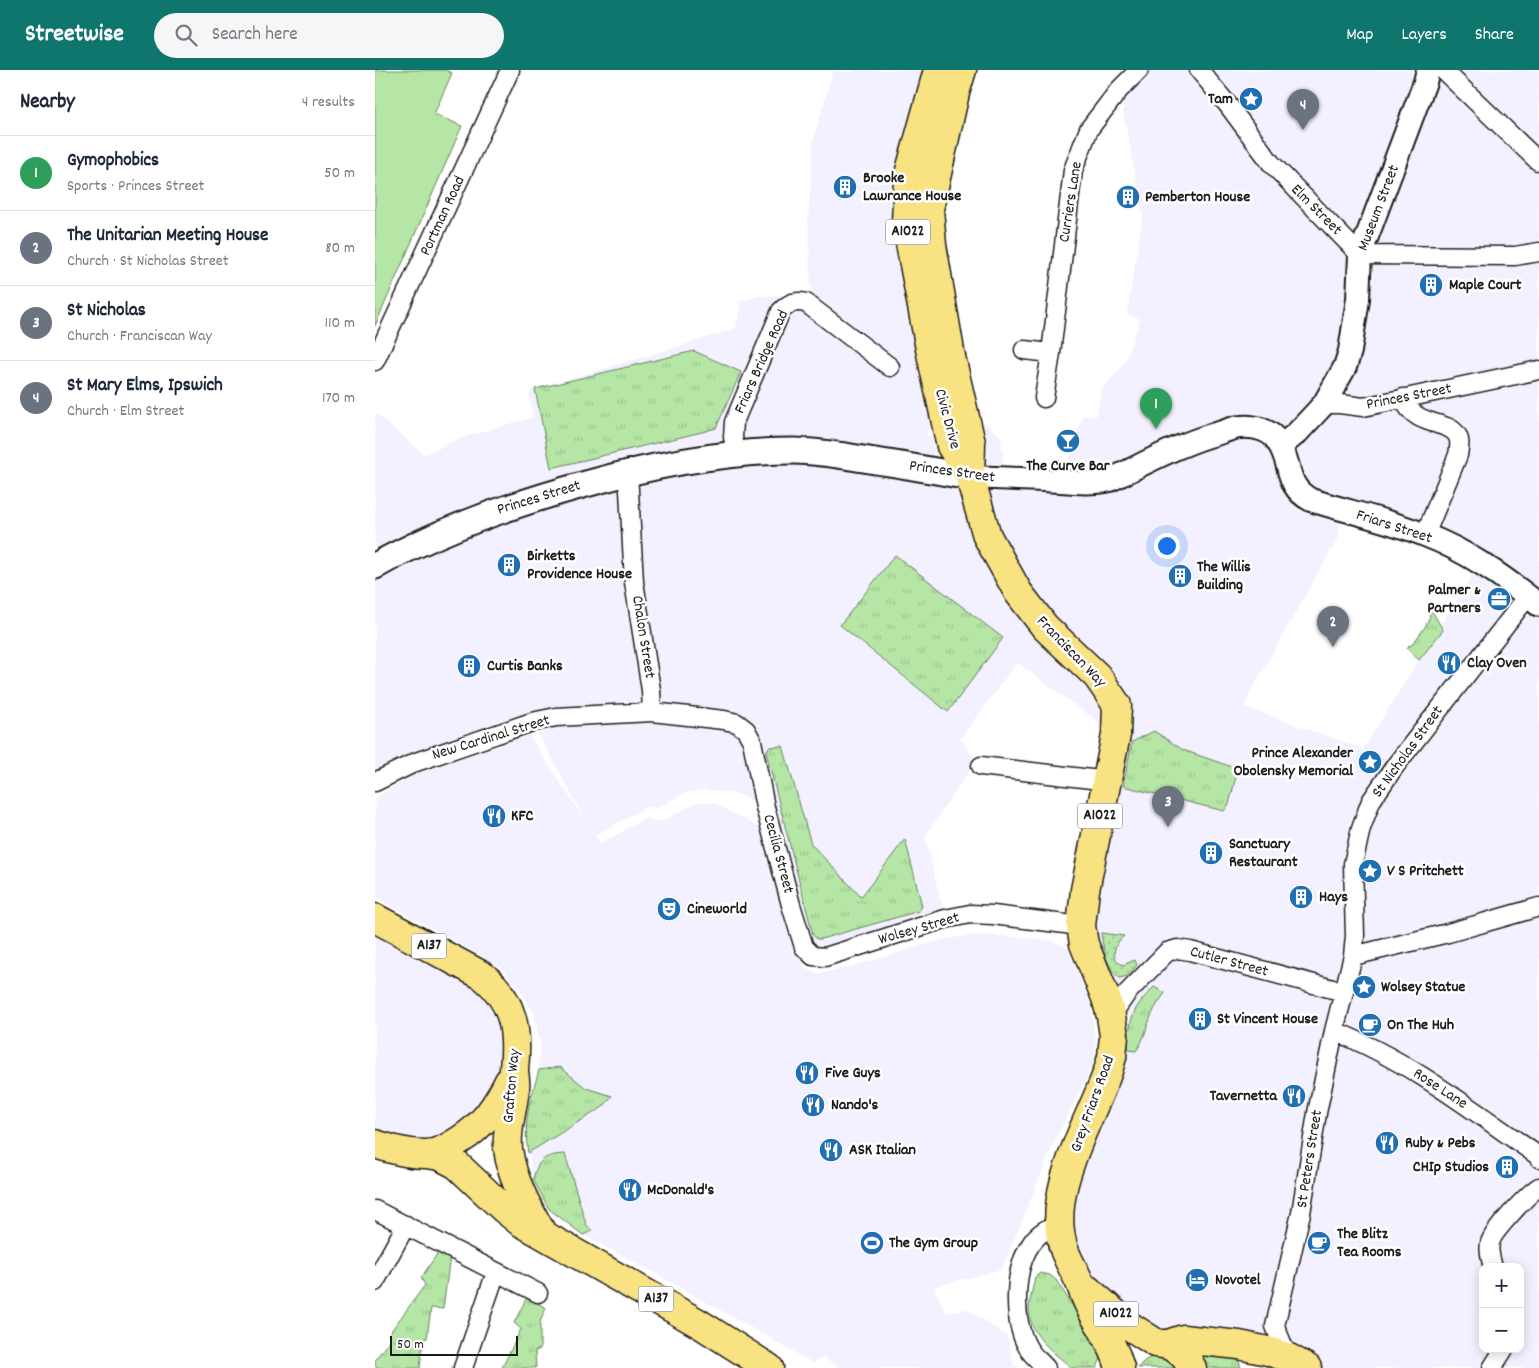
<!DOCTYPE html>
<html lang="en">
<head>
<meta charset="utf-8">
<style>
  :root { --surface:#fff; --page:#f6f6f7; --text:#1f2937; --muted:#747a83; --line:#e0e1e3; --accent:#0f766e }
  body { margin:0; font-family:Dekko,sans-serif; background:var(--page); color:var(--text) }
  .controls { position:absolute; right:15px; bottom:15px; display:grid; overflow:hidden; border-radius:10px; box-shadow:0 2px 12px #0003 }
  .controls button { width:45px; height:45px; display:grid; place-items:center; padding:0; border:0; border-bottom:1px solid var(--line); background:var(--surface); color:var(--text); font:25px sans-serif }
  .scale { position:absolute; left:15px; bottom:12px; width:128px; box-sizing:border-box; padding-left:5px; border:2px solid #1c1c1c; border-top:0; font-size:14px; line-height:18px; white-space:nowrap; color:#1c1c1c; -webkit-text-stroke:4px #fff; paint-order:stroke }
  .you { position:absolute; left:791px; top:475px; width:18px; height:18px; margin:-12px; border:4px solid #fff; border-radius:50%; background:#1a73e8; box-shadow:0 0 0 8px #1a73e833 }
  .badge { display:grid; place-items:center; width:32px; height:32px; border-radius:50%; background:var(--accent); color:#fff; font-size:16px; font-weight:700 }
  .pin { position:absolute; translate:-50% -41px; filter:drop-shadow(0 1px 2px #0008) }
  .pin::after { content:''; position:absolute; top:26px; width:18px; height:15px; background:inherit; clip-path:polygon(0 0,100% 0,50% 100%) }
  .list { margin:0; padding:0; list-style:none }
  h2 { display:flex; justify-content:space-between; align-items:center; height:65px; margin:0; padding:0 20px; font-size:21px }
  h2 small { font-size:16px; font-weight:400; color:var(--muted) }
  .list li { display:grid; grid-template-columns:32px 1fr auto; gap:15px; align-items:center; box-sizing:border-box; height:75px; padding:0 20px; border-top:1px solid var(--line) }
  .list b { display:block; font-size:19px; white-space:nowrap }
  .list p { margin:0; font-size:16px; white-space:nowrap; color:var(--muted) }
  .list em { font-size:16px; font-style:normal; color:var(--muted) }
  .icon { flex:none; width:28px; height:28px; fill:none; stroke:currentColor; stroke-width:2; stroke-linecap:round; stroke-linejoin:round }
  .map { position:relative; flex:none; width:1164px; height:1298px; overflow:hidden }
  header { display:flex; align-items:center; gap:30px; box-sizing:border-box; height:70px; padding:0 25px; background:var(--accent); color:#fff }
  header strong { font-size:24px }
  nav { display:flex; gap:28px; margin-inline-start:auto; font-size:18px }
  .search { width:350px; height:45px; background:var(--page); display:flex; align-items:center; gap:12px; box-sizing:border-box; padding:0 18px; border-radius:28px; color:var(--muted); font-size:19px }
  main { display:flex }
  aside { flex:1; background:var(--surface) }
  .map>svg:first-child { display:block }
  .built { fill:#f3f0ff; fill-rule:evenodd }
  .grass { fill:url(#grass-tufts); stroke:#688161 }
  .garden { fill:url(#garden-dots); stroke:#688161 }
  .pitch { fill:#b5e6a6; stroke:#688161 }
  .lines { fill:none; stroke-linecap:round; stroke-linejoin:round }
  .minor-casing { stroke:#1c1c1c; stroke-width:21 }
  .tertiary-casing { stroke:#1c1c1c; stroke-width:26 }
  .secondary-casing { stroke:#1c1c1c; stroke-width:29 }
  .primary-casing { stroke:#1c1c1c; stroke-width:31 }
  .minor { stroke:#fff; stroke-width:18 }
  .tertiary { stroke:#fff; stroke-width:22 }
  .secondary { stroke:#fff; stroke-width:25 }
  .primary { stroke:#f8e281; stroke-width:28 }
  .labels { text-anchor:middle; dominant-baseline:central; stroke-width:5; stroke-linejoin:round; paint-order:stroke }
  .shield { fill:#fff; stroke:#606060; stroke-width:1 }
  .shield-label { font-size:15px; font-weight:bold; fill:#1c1c1c }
  .poi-label { font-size:16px; font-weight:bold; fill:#1c1c1c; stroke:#fff; text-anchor:start }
  .street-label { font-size:16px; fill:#1c1c1c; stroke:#fff }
</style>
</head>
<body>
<header>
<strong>Streetwise</strong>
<div class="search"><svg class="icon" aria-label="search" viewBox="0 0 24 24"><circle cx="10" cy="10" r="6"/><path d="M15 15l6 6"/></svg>Search here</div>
<nav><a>Map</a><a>Layers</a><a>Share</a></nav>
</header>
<main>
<aside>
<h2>Nearby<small>4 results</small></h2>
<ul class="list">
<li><span class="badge" style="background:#2e9e5b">1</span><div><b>Gymophobics</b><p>Sports · Princes Street</p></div><em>50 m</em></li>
<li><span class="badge" style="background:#6b7280">2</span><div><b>The Unitarian Meeting House</b><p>Church · St Nicholas Street</p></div><em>80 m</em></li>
<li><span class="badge" style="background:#6b7280">3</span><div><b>St Nicholas</b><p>Church · Franciscan Way</p></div><em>110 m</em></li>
<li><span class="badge" style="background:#6b7280">4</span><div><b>St Mary Elms, Ipswich</b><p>Church · Elm Street</p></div><em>170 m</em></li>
</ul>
</aside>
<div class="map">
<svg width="1164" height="1298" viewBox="0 0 1164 1298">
  <defs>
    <pattern id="grass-tufts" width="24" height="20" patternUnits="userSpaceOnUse" patternTransform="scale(1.25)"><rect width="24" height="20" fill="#b5e6a6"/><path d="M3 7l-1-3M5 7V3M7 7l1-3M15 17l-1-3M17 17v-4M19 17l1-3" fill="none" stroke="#9bc58e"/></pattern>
    <pattern id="garden-dots" width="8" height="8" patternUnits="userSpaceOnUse" patternTransform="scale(1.25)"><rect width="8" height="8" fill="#b5e6a6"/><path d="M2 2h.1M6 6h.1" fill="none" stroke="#9bc58e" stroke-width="1.8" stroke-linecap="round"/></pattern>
  </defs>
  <rect width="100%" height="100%" fill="#fff"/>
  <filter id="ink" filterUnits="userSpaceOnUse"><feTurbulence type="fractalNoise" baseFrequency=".02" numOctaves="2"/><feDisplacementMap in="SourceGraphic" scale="10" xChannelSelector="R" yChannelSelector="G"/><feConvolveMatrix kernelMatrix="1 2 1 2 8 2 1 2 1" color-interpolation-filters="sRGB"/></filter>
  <g filter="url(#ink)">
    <path class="built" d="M 458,0 L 477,3 L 478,0 L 563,0 L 565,326 L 551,367 L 609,352 L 626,367 L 631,418 L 694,403 L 692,393 L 708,345 L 721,347 L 727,319 L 750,293 L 765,249 L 752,244 L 768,145 L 744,20 L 764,0 L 1164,0 L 1164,1298 L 924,1298 L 793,1274 L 705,1212 L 687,1121 L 737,987 L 714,887 L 741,665 L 642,592 L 585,669 L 601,691 L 550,766 L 570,849 L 438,886 L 390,737 L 366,725 L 356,723 L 331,720 L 309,723 L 281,739 L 273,736 L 220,765 L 225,774 L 271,748 L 286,752 L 322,732 L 339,733 L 387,759 L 430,899 L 444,903 L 471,898 L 570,869 L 602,865 L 646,867 L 681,872 L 693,879 L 715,933 L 721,973 L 718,995 L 680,1070 L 627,1199 L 559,1217 L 571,1243 L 593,1239 L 632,1267 L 638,1294 L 643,1298 L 464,1298 L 448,1287 L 438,1293 L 271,1198 L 208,1165 L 174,1139 L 158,1109 L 150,1063 L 151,1044 L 164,1000 L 165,973 L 159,943 L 144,918 L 126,897 L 0,827 L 0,728 L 38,705 L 154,665 L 214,756 L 157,652 L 0,712 L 0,343 L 49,385 L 84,369 L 158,347 L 154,326 L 156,320 L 309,275 L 361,258 L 366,231 L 385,226 L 436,224 L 433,149 L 437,92 L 439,69 ZM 967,441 L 1105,493 L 988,679 L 870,637 L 874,624 L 963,468 ZM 1108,1197 L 1145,1197 L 1145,1279 L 1108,1279 Z
      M 0,848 L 108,906 L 141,975 L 90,1067 L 0,1074 Z"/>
    <path class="grass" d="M 319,281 L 366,302 L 341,358 L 327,362 L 176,398 L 160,319 Z
      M 520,485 L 628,568 L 573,642 L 465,555 Z
      M 1057,541 L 1068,560 L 1044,590 L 1032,579 L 1034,575 L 1036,576 C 1042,567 1055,554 1055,543 Z
      M 779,661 L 808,680 L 863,699 L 854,734 L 849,741 L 748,716 L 757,672 Z
      M 408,676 L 436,774 L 486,827 L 530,769 L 547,836 L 544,841 L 446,869 L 442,869 L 438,865 L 391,682 L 394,677 Z
      M 779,917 L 790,923 C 785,930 780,937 777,944 C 771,957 770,969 761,981 L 753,980 C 754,950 757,938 779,917 Z
      M 185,997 L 211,1018 L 237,1026 L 228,1037 L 153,1083 C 148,1050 155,1031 164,1000 Z
      M 190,1084 L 211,1154 L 217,1161 L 208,1165 L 174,1139 L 158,1109 C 163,1089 170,1085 190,1084 Z
      M 64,1181 L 75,1186 L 68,1239 L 56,1238 L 52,1268 L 48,1270 L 45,1298 L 2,1298 L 0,1296 L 0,1290 L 16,1268 L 13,1265 L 50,1215 L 46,1208 Z
      M 665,1203 L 675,1205 L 681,1210 L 728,1283 L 722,1298 L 697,1298 C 679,1283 653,1265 654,1238 C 655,1228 658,1217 660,1207 Z
      M 152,1227 L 171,1238 L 165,1252 L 165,1279 L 160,1281 L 161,1298 L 127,1298 L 146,1259 L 139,1253 Z
      M 820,1278 L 863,1288 L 866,1298 L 829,1298 Z
      M 786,1286 L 799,1293 L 802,1298 L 763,1298 C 769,1289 775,1287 786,1286 Z"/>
    <path class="garden" d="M 726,863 L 749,866 C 739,874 734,888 748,895 L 760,890 L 762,895 L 753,906 L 745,908 C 732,901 728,877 726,863 Z"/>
    <path class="pitch" d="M 0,0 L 70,0 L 77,3 L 59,44 L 87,56 L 0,256 Z"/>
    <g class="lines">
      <g class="minor-casing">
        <path id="minor" d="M 824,0 L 853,35 L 896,93 L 985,185 L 1140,186 L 1164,182
          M 1068,0 L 1163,91
          M 649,280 L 676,283
          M 0,291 L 135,0
          M 669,328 L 676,283 L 698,100 L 714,59 L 744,20 L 764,0
          M 1028,328 C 1040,359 1073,349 1082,365 C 1086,371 1084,378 1083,385 L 1050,465
          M 949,334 L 965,334 L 988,337 L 1164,300
          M 361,384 L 358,367 L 359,352 L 406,241 C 414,233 420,230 431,233 L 515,297
          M 253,402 L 259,512 L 276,620 L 277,642
          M 606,696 L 733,711
          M 0,712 L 41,692 L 157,652 L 181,647 L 277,642 L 349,650 L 362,653 L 371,660 L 377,671 L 390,737 L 416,835 L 429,877 L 438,886 L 450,887 L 570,849 L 595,844 L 618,845 L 706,856
          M 978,886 L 1073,863 L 1164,837
          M 736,946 L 752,923 L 792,882 L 803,879 L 815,881 L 969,922
          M 959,961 C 1033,990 1097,1040 1162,1085 L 1164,1088
          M 0,1140 L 163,1223
          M 1118,1197 C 1116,1190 1113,1181 1115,1173 C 1117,1162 1154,1123 1164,1117
          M 0,1212 L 31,1155
          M 914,1288 L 911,1283 L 900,1256 L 926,1143 L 942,1043 L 959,961 L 978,886 L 980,866 L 978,794 L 986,758 L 996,731 L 1020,696 L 1153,526
          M 88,1298 L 121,1202
          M 671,1298 C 666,1292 659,1287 655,1281 C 637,1254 638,1200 656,1174 C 663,1163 673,1158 684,1153
          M 1117,1298 L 1129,1279"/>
      </g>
      <g class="tertiary-casing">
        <path id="tertiary" d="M 906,376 L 922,363 L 949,334 L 970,297 L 975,281 L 983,229 L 985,185 L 1050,12 L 1053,0
          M 595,407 C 620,408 644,409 669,410 C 691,411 713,415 735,410 C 771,393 806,373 844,363 C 851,361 859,357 866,357 C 880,356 896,360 903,372 C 918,394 909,416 936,430 C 974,442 1013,450 1050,465 C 1092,481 1129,507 1164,535"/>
      </g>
      <g class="secondary-casing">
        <path id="secondary" d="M 0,496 C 66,459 138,434 211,414 C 279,395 348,381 419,381 C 445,381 469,386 494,390 C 528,395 561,401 595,407"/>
      </g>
      <g class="primary-casing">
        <path id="primary" d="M 563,0 L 533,108 L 531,152 L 555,279 L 576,376 L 595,407 L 612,466 L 643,522 L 670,557 L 722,606 L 742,635 L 741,665 L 710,820 L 706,856 L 709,874 L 731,928 L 736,946 L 739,966 L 738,976 L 737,987 L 733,1001 C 714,1054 668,1125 690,1182 C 694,1192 700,1202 705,1213 C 708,1221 711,1229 715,1237 C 726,1258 739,1275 745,1298
          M 587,0 L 580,23 L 554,139 L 557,175 L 576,287 L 596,373 L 595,407
          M 0,848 L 108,906 C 139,931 143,961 139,999 C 139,1005 141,1012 140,1018 C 138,1039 131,1058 133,1079 C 137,1109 151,1135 166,1161
          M 0,1074 C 16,1079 32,1084 50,1084 C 63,1084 74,1077 85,1070 C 109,1055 122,1035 134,1011
          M 51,1084 L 65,1086 L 82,1095 L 129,1139 L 144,1151 L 325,1254 L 394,1298
          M 713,1220 L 756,1257 L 781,1273
          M 780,1273 C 798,1274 809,1282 817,1298
          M 793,1274 L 808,1269 L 864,1275 L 893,1281 L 914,1288 L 932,1298"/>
      </g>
      <use href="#minor" class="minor"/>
      <use href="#tertiary" class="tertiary"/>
      <use href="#secondary" class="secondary"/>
      <use href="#primary" class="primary"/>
    </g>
  </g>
  <defs>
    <g id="sight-disc" transform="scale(1.25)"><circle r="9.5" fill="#1f6fb2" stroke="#fff"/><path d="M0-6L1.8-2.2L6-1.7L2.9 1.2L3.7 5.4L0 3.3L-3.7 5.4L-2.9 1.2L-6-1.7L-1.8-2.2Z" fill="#fff"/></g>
    <g id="building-disc" transform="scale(1.25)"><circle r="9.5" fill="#1f6fb2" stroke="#fff"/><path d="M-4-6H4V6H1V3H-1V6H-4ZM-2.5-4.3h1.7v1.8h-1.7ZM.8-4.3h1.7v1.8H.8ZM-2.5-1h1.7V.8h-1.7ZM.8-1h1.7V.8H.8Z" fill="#fff"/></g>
    <g id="bar-disc" transform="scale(1.25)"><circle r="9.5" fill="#1f6fb2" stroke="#fff"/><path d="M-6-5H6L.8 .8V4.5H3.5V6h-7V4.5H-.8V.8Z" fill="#fff"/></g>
    <g id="office-disc" transform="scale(1.25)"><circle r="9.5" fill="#1f6fb2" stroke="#fff"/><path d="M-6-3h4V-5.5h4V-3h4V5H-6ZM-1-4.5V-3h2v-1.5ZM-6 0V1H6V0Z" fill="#fff"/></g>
    <g id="restaurant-disc" transform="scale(1.25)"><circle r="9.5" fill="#1f6fb2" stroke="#fff"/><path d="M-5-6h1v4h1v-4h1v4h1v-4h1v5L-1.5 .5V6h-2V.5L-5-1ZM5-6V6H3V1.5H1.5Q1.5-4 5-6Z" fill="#fff"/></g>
    <g id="theatre-disc" transform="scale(1.25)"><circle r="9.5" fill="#1f6fb2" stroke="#fff"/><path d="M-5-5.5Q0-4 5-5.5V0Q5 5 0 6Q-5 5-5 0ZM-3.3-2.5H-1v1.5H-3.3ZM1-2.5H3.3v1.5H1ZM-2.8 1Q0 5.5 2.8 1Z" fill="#fff"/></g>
    <g id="cafe-disc" transform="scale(1.25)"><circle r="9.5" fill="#1f6fb2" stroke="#fff"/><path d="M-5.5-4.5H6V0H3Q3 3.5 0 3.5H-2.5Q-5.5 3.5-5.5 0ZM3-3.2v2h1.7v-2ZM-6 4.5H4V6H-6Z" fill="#fff"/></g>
    <g id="stadium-disc" transform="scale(1.25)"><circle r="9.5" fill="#1f6fb2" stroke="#fff"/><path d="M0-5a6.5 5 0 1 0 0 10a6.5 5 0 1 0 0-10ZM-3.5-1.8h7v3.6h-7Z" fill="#fff"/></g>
    <g id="hotel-disc" transform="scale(1.25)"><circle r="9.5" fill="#1f6fb2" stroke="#fff"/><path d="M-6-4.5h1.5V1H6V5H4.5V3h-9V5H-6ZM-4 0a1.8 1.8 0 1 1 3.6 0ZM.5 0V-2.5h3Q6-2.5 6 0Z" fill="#fff"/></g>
  </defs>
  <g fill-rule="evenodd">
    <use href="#sight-disc" x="876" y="29"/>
    <use href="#building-disc" x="470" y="117"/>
    <use href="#building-disc" x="753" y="127"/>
    <use href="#building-disc" x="1056" y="215"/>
    <use href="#bar-disc" x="693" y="371"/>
    <use href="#building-disc" x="134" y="495"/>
    <use href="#building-disc" x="805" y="506"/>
    <use href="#office-disc" x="1124" y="529"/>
    <use href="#restaurant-disc" x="1074" y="593"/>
    <use href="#building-disc" x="94" y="596"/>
    <use href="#sight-disc" x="995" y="692"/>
    <use href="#restaurant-disc" x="119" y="746"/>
    <use href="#building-disc" x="836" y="783"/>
    <use href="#sight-disc" x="995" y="801"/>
    <use href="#building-disc" x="926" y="827"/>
    <use href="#theatre-disc" x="294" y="839"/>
    <use href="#sight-disc" x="989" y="917"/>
    <use href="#building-disc" x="825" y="949"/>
    <use href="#cafe-disc" x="995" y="955"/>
    <use href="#restaurant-disc" x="432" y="1003"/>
    <use href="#restaurant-disc" x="919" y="1026"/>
    <use href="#restaurant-disc" x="438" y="1035"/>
    <use href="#restaurant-disc" x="1012" y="1073"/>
    <use href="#restaurant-disc" x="456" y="1080"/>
    <use href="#building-disc" x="1132" y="1097"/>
    <use href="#restaurant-disc" x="255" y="1120"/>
    <use href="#stadium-disc" x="497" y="1173"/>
    <use href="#cafe-disc" x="944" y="1173"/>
    <use href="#hotel-disc" x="822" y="1210"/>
  </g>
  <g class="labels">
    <g class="shield">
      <rect x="510.5" y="149.5" width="45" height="25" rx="4"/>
      <rect x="702.5" y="733.5" width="45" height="25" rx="4"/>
      <rect x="36.5" y="863.5" width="35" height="25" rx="4"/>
      <rect x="263.5" y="1216.5" width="35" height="25" rx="4"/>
      <rect x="718.5" y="1231.5" width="45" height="25" rx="4"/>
    </g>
    <g class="shield-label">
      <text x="533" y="162">A1022</text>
      <text x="725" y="746">A1022</text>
      <text x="54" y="876">A137</text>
      <text x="281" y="1229">A137</text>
      <text x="741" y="1244">A1022</text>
    </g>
    <g class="poi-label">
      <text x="858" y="29" text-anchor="end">Tam</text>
      <text x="488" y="108">Brooke<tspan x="488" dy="18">Lawrance House</tspan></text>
      <text x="770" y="127">Pemberton House</text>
      <text x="1074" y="215">Maple Court</text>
      <text x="693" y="396" text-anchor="middle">The Curve Bar</text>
      <text x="152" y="486">Birketts<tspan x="152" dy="18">Providence House</tspan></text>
      <text x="822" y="497">The Willis<tspan x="822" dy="18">Building</tspan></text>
      <text x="1106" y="520" text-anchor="end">Palmer &amp;<tspan x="1106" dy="18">Partners</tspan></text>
      <text x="1092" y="593">Clay Oven</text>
      <text x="112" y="596">Curtis Banks</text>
      <text x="978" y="683" text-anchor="end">Prince Alexander<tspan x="978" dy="18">Obolensky Memorial</tspan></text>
      <text x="136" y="746">KFC</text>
      <text x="854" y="774">Sanctuary<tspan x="854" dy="18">Restaurant</tspan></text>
      <text x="1012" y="801">V S Pritchett</text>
      <text x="944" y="827">Hays</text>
      <text x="312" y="839">Cineworld</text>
      <text x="1006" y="917">Wolsey Statue</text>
      <text x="842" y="949">St Vincent House</text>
      <text x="1012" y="955">On The Huh</text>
      <text x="450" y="1003">Five Guys</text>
      <text x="902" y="1026" text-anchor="end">Tavernetta</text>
      <text x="456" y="1035">Nando's</text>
      <text x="1030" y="1073">Ruby &amp; Pebs</text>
      <text x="474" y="1080">ASK Italian</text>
      <text x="1114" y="1097" text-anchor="end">CHIp Studios</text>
      <text x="272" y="1120">McDonald's</text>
      <text x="962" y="1164">The Blitz<tspan x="962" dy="18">Tea Rooms</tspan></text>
      <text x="514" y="1173">The Gym Group</text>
      <text x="840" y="1210">Novotel</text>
    </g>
    <g class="street-label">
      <text transform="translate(696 132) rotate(-81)">Curriers Lane</text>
      <text transform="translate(1004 138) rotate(-69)">Museum Street</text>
      <text transform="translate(941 140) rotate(45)">Elm Street</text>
      <text transform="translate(68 146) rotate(-65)">Portman Road</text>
      <text transform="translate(387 292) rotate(-66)">Friars Bridge Road</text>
      <text transform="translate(1034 327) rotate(-11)">Princes Street</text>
      <text transform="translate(572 349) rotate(75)">Civic Drive</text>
      <text transform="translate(577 402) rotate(8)">Princes Street</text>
      <text transform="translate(164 428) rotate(-17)">Princes Street</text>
      <text transform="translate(1019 457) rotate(18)">Friars Street</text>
      <text transform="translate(268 567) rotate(81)">Chalon Street</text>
      <text transform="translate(696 582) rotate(46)">Franciscan Way</text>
      <text transform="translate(116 668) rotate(-17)">New Cardinal Street</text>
      <text transform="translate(1033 682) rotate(-54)">St Nicholas Street</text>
      <text transform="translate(403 784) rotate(75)">Cecilia Street</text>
      <text transform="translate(544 859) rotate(-16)">Wolsey Street</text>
      <text transform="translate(854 892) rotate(15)">Cutler Street</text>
      <text transform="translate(137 1016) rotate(-85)">Grafton Way</text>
      <text transform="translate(1065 1019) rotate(33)">Rose Lane</text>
      <text transform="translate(718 1034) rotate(-70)">Grey Friars Road</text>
      <text transform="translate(935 1089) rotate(-81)">St Peters Street</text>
    </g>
  </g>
</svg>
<div class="controls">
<button>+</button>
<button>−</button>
</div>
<div class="scale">50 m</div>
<div class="you"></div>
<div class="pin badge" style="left:781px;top:359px;background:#2e9e5b">1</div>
<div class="pin badge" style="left:958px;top:577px;background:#6b7280">2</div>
<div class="pin badge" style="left:793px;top:757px;background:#6b7280">3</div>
<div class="pin badge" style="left:928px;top:60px;background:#6b7280">4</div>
</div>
</main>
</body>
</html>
